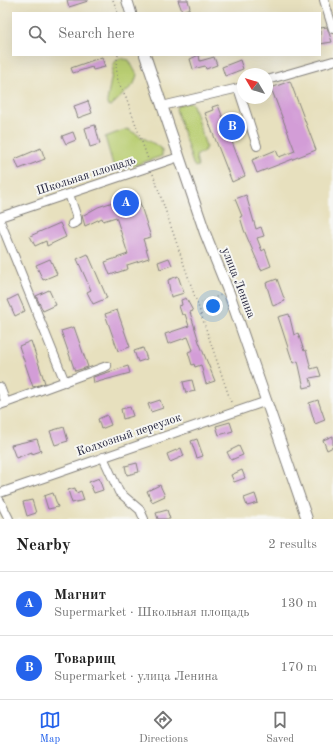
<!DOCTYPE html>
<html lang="en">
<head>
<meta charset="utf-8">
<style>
  :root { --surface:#fff; --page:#f6f6f6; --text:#222; --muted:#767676; --line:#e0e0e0; --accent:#2563eb }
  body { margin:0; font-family:"Old Standard TT",serif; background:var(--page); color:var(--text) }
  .compass { position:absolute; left:237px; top:68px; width:36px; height:36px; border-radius:50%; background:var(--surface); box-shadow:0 4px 16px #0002; rotate:308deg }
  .you { position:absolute; left:213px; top:306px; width:14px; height:14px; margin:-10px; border:3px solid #fff; border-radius:50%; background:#1a73e8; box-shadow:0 0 0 6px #1a73e833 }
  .badge { display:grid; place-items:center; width:26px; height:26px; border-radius:50%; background:var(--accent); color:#fff; font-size:13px; font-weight:700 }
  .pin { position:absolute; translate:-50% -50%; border:2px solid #fff; box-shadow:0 1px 4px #0006 }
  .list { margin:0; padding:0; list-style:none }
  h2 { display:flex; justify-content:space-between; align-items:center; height:52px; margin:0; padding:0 16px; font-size:17px }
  h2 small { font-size:13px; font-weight:400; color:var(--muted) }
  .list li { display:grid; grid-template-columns:26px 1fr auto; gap:12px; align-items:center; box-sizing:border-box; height:64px; padding:0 16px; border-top:1px solid var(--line) }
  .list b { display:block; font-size:15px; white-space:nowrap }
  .list p { margin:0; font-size:13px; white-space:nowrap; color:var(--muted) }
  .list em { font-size:13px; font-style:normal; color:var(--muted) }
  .icon { flex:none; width:22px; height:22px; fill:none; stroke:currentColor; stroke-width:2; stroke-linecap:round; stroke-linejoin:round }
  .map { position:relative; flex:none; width:333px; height:519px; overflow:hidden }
  .search { position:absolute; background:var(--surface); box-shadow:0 4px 16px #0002; left:12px; right:12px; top:12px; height:44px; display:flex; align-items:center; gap:10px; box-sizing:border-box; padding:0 14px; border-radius:0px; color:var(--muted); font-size:15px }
  .sheet { height:180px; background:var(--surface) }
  nav { display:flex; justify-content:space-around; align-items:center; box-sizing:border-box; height:56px; border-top:1px solid var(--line); background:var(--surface); font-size:11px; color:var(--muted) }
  nav a { display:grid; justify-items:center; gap:2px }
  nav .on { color:var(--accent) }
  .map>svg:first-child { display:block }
  .green { fill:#b9ce72; stroke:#6e7856 }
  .building { fill:#d39dd7 }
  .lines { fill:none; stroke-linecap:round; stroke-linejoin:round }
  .minor-casing { stroke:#84817c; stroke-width:10 }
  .major-casing { stroke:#84817c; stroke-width:12 }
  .path { stroke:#84817c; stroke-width:1.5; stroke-dasharray:1 3; stroke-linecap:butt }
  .minor { stroke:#fff; stroke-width:8 }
  .major { stroke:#fff; stroke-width:10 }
  .labels { text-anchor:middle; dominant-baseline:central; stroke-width:4; stroke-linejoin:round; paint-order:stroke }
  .street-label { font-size:12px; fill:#22223b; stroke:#f6f6f2 }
</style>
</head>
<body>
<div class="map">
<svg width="333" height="519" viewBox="0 0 333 519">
  <rect width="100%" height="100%" fill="#f6f6f2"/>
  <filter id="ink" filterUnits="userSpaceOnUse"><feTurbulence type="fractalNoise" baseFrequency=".025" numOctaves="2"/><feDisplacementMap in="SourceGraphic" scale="8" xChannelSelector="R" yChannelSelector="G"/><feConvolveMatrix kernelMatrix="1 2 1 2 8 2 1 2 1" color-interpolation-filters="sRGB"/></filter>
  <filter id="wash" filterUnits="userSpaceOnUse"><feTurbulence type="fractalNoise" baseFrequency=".012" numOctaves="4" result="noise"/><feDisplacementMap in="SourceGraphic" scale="16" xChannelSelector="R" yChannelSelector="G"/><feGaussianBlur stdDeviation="0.9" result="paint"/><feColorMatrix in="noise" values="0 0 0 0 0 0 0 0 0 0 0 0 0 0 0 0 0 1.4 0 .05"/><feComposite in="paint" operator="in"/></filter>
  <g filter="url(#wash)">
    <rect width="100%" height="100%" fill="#e7e0be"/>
    <path class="green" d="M 119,58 L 129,60 L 137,75 L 134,84 L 111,106 L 107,105 L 107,101 L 114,63 Z
      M 190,102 L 193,105 L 206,147 L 204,151 L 196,156 L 198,166 L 195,167 L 193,164 L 176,109 L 178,105 Z
      M 127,129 L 160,147 L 162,151 L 162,156 L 124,169 L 113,165 L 105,137 Z"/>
    <g id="blocks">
      <path class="building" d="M 67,0 L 88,0 L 88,1 L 69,7 Z
        M 178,0 L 188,0 L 190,8 L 182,11 Z
        M 327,27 L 332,42 L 320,44 L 320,28 Z
        M 199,55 L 200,61 L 214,57 L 217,65 L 206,69 L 205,66 L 193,69 L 190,59 Z
        M 102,57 L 105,67 L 93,70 L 92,67 L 73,73 L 71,68 Z
        M 240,60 L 243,69 L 225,76 L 222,67 Z
        M 290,81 L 316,150 L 257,173 L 252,160 L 276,150 L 279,157 L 295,151 L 271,88 Z
        M 88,101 L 92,113 L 78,118 L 74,106 Z
        M 218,105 L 245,176 L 232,182 L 205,113 L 213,110 L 212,107 Z
        M 95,125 L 100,144 L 90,147 L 85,128 Z
        M 73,132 L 76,140 L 66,144 L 62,136 Z
        M 41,148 L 45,159 L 19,169 L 15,159 Z
        M 137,194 L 151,237 L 143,239 L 149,258 L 127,265 L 128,269 L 110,275 L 105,262 L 128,254 L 116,217 L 103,221 L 102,218 L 85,226 L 82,216 L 98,207 Z
        M 246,195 L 256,229 L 261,227 L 264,236 L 257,238 L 262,251 L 265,249 L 271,266 L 261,270 L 244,230 L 240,217 L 242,216 L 235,199 Z
        M 60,223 L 66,237 L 47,246 L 46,241 L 35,246 L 30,236 Z
        M 88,254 L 107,298 L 93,304 L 87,292 L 91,290 L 77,259 Z
        M 169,258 L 172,265 L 160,269 L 158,262 Z
        M 50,259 L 57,274 L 43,280 L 36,265 Z
        M 178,276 L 184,293 L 171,297 L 168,280 Z
        M 277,279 L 285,301 L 273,306 L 266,283 Z
        M 49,290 L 56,305 L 43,311 L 36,296 Z
        M 18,295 L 25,311 L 15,316 L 8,300 Z
        M 186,298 L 193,311 L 190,312 L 199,342 L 215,381 L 206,384 L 201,365 L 195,367 L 194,364 L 192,365 L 188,352 L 193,350 L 188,337 L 168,344 L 165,334 L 189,326 L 185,314 L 182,315 L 179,306 L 182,305 L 181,300 Z
        M 117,310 L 130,347 L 118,351 L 105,314 Z
        M 289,314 L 294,335 L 298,333 L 304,351 L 306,350 L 311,369 L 318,367 L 321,376 L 310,378 L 312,386 L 304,388 L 298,361 L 293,363 L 282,329 L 278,317 Z
        M 74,327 L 88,367 L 75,371 L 61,331 Z
        M 31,341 L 45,383 L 33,387 L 19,346 Z
        M 143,348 L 147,359 L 138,362 L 134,351 Z
        M 128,366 L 130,373 L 94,383 L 93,377 Z
        M 192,380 L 195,391 L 186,393 L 183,382 Z
        M 160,400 L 163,408 L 151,412 L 148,404 Z
        M 318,400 L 325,420 L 315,424 L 309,403 Z
        M 130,407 L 133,416 L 123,419 L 121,409 Z
        M 107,415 L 111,425 L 101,429 L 98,419 Z
        M 230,422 L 233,431 L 219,435 L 216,426 Z
        M 64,427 L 68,441 L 55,445 L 50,431 Z
        M 333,436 L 333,447 L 327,450 L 323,440 Z
        M 37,439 L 41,451 L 32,454 L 32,452 L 16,458 L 11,445 Z
        M 197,439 L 203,456 L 197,458 L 191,441 Z
        M 239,446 L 243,455 L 231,460 L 227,452 Z
        M 181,448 L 184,456 L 170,462 L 167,454 Z
        M 137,463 L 139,472 L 127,475 L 125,466 Z
        M 242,470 L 245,478 L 234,482 L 231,475 Z
        M 99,478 L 103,490 L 94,493 L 89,482 Z
        M 160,485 L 165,496 L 152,502 L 147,491 Z
        M 75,488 L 76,493 L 81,491 L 84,500 L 72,503 L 68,490 Z
        M 53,493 L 58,507 L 48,509 L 44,496 Z
        M 255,494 L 258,503 L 247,506 L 244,498 Z
        M 32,500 L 36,513 L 27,516 L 23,502 Z
        M 167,510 L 170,519 L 158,519 L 156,513 Z"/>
    </g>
  </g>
  <g filter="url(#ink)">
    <use href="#blocks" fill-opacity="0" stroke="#84817c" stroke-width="1"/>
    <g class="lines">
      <g class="minor-casing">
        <path id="minor" d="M 324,0 L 333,29
          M 267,80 L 333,61
          M 238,88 L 257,146
          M 162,106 L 243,87
          M 69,194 L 77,218 L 77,222 L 72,224
          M 0,217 L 179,157
          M 0,221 L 65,382
          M 0,387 L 6,403
          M 0,405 L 107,366
          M 103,457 L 119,492 L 140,510 L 144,519
          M 0,493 L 267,401
          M 0,501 L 9,519"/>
      </g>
      <g class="major-casing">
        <path id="major" d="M 127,0 L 131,13
          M 145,55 L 205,233 L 229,293 L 307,519"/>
      </g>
      <path class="path" d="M 113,0 L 118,13
        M 118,55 L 116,65 L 118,82 L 126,97 L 148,159
        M 153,174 L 232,405
        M 197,304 L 221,295"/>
      <use href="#minor" class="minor"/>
      <use href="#major" class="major"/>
    </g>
  </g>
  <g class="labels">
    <g class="street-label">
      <text transform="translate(86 176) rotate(-18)">Школьная площадь</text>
      <text transform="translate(238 283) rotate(69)">улица Ленина</text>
      <text transform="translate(129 435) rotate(-19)">Колхозный переулок</text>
    </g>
  </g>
</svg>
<svg class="compass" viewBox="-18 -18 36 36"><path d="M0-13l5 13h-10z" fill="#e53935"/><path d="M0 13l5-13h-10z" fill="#767676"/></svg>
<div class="you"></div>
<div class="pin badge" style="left:126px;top:203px">A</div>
<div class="pin badge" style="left:232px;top:127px">B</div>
<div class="search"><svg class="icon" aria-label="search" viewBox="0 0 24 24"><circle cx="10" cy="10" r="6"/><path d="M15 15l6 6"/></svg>Search here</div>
</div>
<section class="sheet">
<h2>Nearby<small>2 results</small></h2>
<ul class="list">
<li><span class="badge">A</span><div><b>Магнит</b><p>Supermarket · Школьная площадь</p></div><em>130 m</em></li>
<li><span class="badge">B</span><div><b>Товарищ</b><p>Supermarket · улица Ленина</p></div><em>170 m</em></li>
</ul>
</section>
<nav>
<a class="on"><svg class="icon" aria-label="map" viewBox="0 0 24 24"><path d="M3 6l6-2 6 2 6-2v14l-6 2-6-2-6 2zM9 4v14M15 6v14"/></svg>Map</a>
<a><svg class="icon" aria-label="directions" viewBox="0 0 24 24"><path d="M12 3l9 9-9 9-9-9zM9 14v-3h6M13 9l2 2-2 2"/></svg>Directions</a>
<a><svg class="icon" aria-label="saved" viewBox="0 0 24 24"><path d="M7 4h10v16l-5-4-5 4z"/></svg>Saved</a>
</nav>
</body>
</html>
